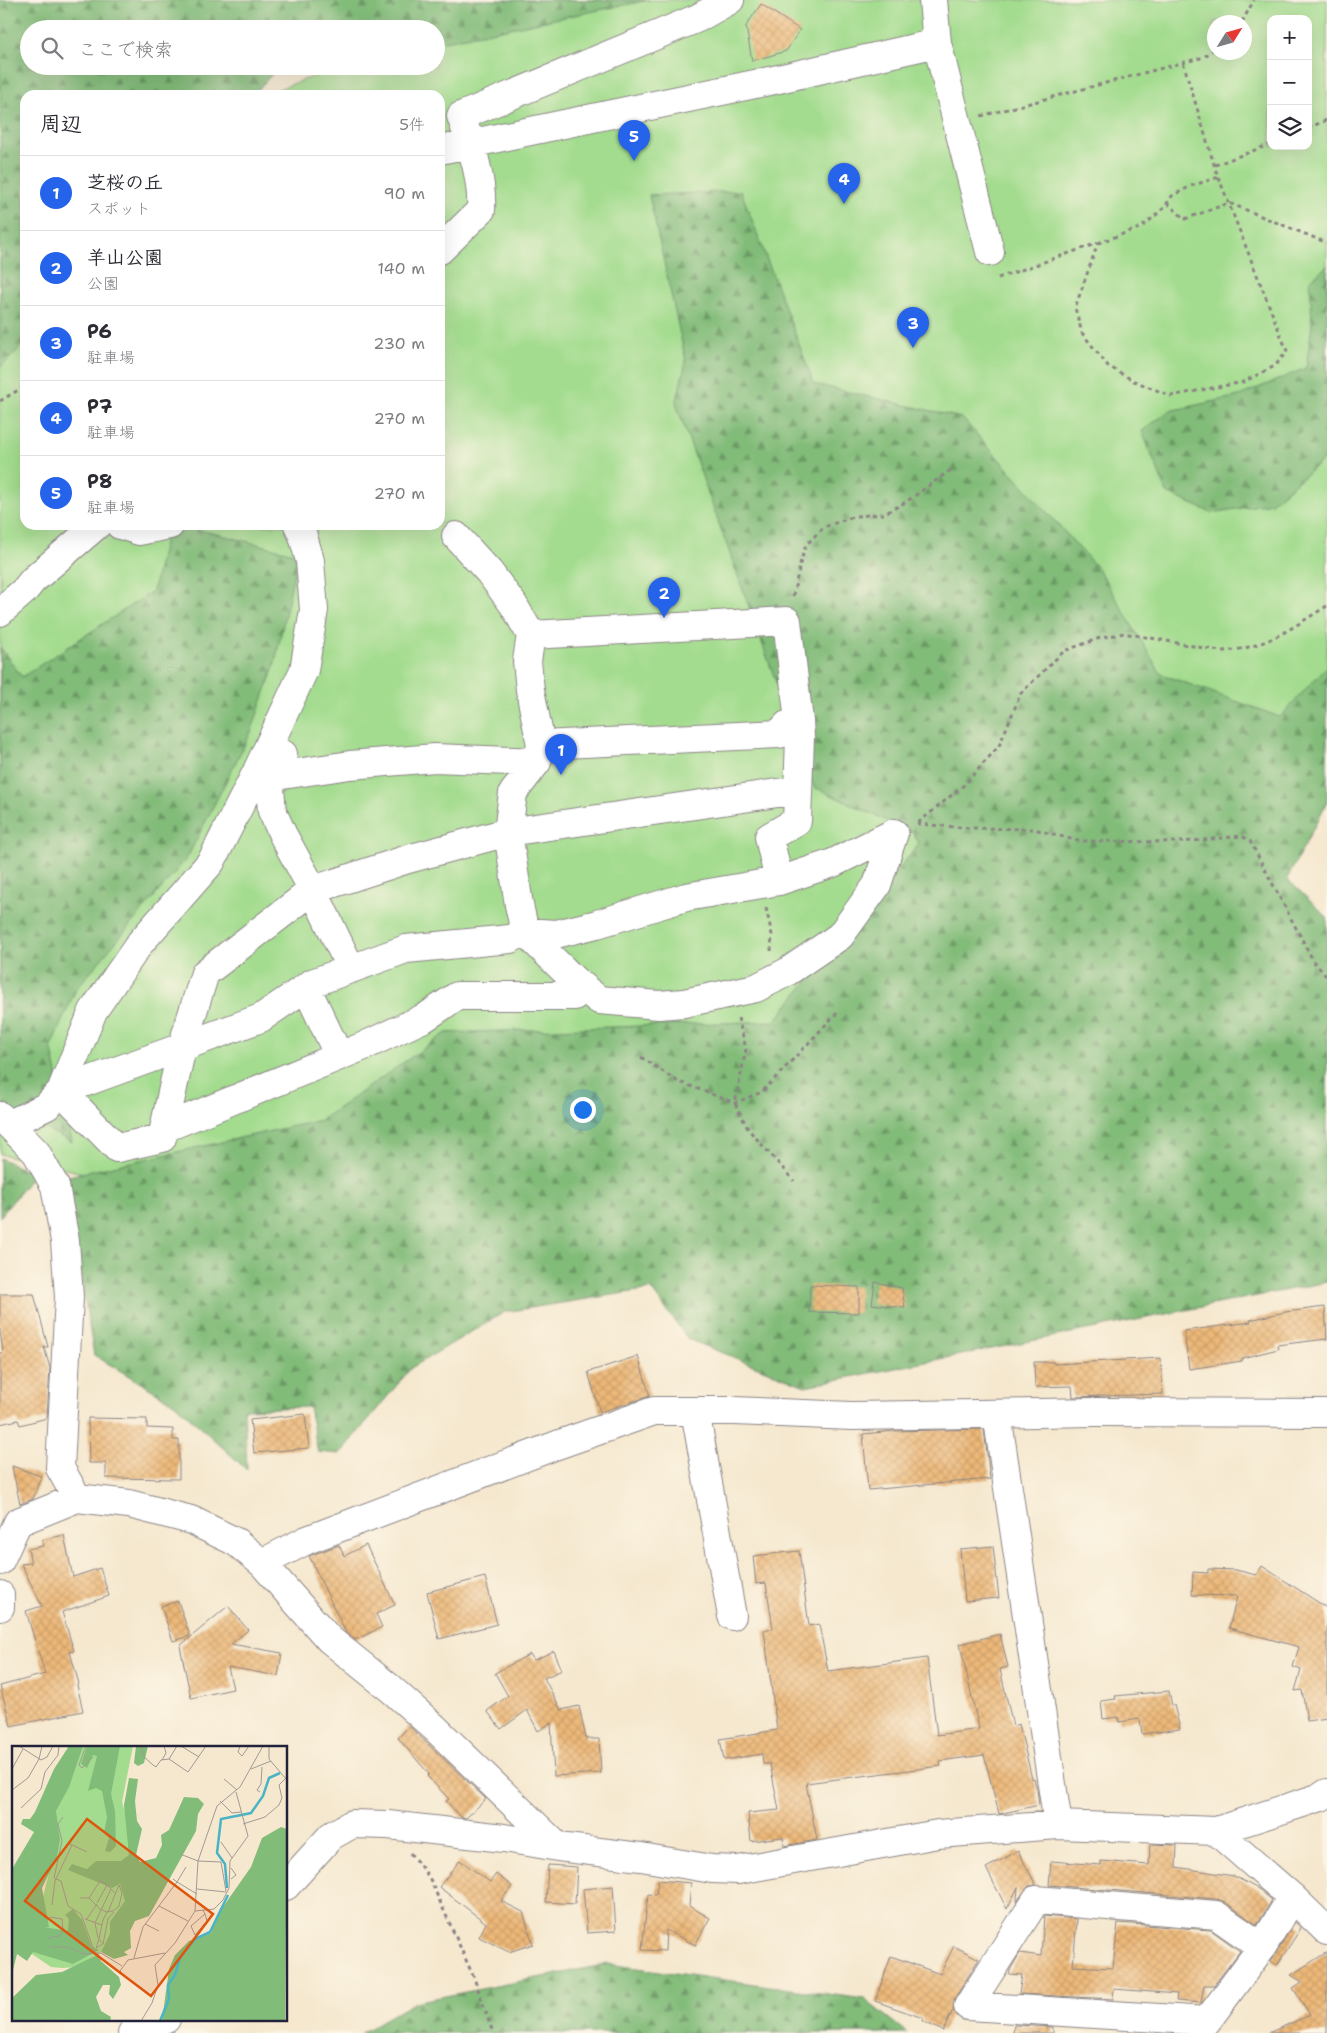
<!DOCTYPE html>
<html lang="ja">
<head>
<meta charset="utf-8">
<style>
  :root { --surface:#fff; --page:#f2f2f3; --text:#2b2b33; --muted:#7c7c81; --line:#e1e1e2; --accent:#2563eb }
  body { margin:0; font-family:"Shantell Sans","Klee One",sans-serif; background:var(--page); color:var(--text) }
  .controls { position:absolute; right:15px; top:15px; display:grid; overflow:hidden; border-radius:10px; box-shadow:0 5px 20px #0002 }
  .controls button { width:45px; height:45px; display:grid; place-items:center; padding:0; border:0; border-bottom:1px solid var(--line); background:var(--surface); color:var(--text); font:25px sans-serif }
  .compass { position:absolute; left:1207px; top:15px; width:45px; height:45px; border-radius:50%; background:var(--surface); box-shadow:0 5px 20px #0002; rotate:53deg }
  .you { position:absolute; left:582px; top:1109px; width:18px; height:18px; margin:-12px; border:4px solid #fff; border-radius:50%; background:#1a73e8; box-shadow:0 0 0 8px #1a73e833 }
  .badge { display:grid; place-items:center; width:32px; height:32px; border-radius:50%; background:var(--accent); color:#fff; font-size:16px; font-weight:700 }
  .pin { position:absolute; translate:-50% -41px; filter:drop-shadow(0 1px 2px #0008) }
  .pin::after { content:''; position:absolute; top:26px; width:18px; height:15px; background:inherit; clip-path:polygon(0 0,100% 0,50% 100%) }
  .list { margin:0; padding:0; list-style:none }
  h2 { display:flex; justify-content:space-between; align-items:center; height:65px; margin:0; padding:0 20px; font-size:21px }
  h2 small { font-size:16px; font-weight:400; color:var(--muted) }
  .list li { display:grid; grid-template-columns:32px 1fr auto; gap:15px; align-items:center; box-sizing:border-box; height:75px; padding:0 20px; border-top:1px solid var(--line) }
  .list b { display:block; font-size:19px; white-space:nowrap }
  .list p { margin:0; font-size:16px; white-space:nowrap; color:var(--muted) }
  .list em { font-size:16px; font-style:normal; color:var(--muted) }
  .icon { flex:none; width:28px; height:28px; fill:none; stroke:currentColor; stroke-width:2; stroke-linecap:round; stroke-linejoin:round }
  .map { position:relative; flex:none; width:1327px; height:2033px; overflow:hidden }
  .search { position:absolute; background:var(--surface); box-shadow:0 5px 20px #0002; left:20px; top:20px; width:425px; height:55px; display:flex; align-items:center; gap:12px; box-sizing:border-box; padding:0 18px; border-radius:28px; color:var(--muted); font-size:19px }
  .panel { position:absolute; background:var(--surface); box-shadow:0 5px 20px #0002; left:20px; top:90px; width:425px; height:440px; border-radius:15px }
  .map>svg:first-child { display:block }
  .green { fill:#a3dc8e; stroke:#627f64; fill-rule:evenodd }
  .forest { fill:url(#forest-firs); stroke:#526f5a }
  .building { fill:url(#building-cross-hatch) }
  .lines { fill:none; stroke-linecap:round; stroke-linejoin:round }
  .minor-casing { stroke:#8c8585; stroke-width:30 }
  .path { stroke:#8c8585; stroke-width:3; stroke-dasharray:4 4; stroke-linecap:butt }
  .minor { stroke:#fff; stroke-width:28 }
  .inset-river { fill:none; stroke:#48b4c5; stroke-width:2.5 }
  .inset-road { fill:none; stroke:#a19994; stroke-width:1 }
  .view { fill:#de560e; fill-opacity:0.15; stroke:#de560e; stroke-width:2.5 }
  .inset-edge { fill:none; stroke:#22223b; stroke-width:2.5 }
</style>
</head>
<body>
<div class="map">
<svg width="1327" height="2033" viewBox="0 0 1327 2033">
  <defs>
    <pattern id="forest-firs" width="22" height="20" patternUnits="userSpaceOnUse" patternTransform="scale(1.25)"><rect width="22" height="20" fill="#82bc79"/><path d="M5 1l3.5 6h-7zM16 11l3.5 6h-7z" fill="#6a9864"/></pattern>
    <pattern id="building-cross-hatch" width="8" height="8" patternUnits="userSpaceOnUse" patternTransform="scale(1.25)"><rect width="8" height="8" fill="#edb878"/><path d="M0 0l8 8M0 8l8-8" fill="none" stroke="#cb9e69"/></pattern>
  </defs>
  <rect width="100%" height="100%" fill="#fcf5e5"/>
  <filter id="ink" filterUnits="userSpaceOnUse"><feTurbulence type="fractalNoise" baseFrequency=".02" numOctaves="2"/><feDisplacementMap in="SourceGraphic" scale="10" xChannelSelector="R" yChannelSelector="G"/><feConvolveMatrix kernelMatrix="1 2 1 2 8 2 1 2 1" color-interpolation-filters="sRGB"/></filter>
  <filter id="wash" filterUnits="userSpaceOnUse"><feTurbulence type="fractalNoise" baseFrequency=".0096" numOctaves="4" result="noise"/><feDisplacementMap in="SourceGraphic" scale="20" xChannelSelector="R" yChannelSelector="G"/><feGaussianBlur stdDeviation="1.12" result="paint"/><feColorMatrix in="noise" values="0 0 0 0 0 0 0 0 0 0 0 0 0 0 0 0 0 1.4 0 .05"/><feComposite in="paint" operator="in"/></filter>
  <g filter="url(#wash)">
    <rect width="100%" height="100%" fill="#f5e8cf"/>
    <path class="green" d="M 518,0 L 1327,0 L 1327,711 L 819,1144 L 87,1174 L 0,1154 L 0,209 L 25,198 L 25,525 L 440,525 L 440,95 L 262,95 L 343,66 L 436,66 L 436,33 ZM 1271,19 L 1308,19 L 1308,146 L 1271,146 ZM 1214,22 L 1244,22 L 1244,52 L 1214,52 Z"/>
    <path class="forest" d="M 0,0 L 649,0 L 436,43 L 436,29 L 29,29 L 29,66 L 305,66 L 274,72 L 253,95 L 25,95 L 25,343 L 0,368 Z
      M 741,191 L 814,384 L 962,418 L 1099,570 L 1161,674 L 1280,717 L 1327,666 L 1327,802 L 1287,879 L 1327,917 L 1327,1282 L 805,1386 L 688,1339 L 651,1289 L 504,1312 L 411,1368 L 340,1454 L 318,1452 L 309,1407 L 244,1409 L 247,1470 L 174,1403 L 94,1355 L 64,1177 L 321,1120 L 446,1033 L 775,1021 L 919,844 L 913,833 L 814,787 L 676,404 L 686,361 L 649,195 Z
      M 1327,266 L 1327,457 L 1271,503 L 1212,513 L 1167,493 L 1142,431 L 1169,411 L 1239,396 L 1306,368 L 1312,325 L 1310,280 Z
      M 168,525 L 180,525 L 298,554 L 274,667 L 251,732 L 187,858 L 76,989 L 51,1046 L 72,1142 L 0,1107 L 0,647 L 22,677 L 153,591 Z
      M 0,1158 L 34,1174 L 0,1217 Z
      M 608,1964 L 864,1999 L 907,2033 L 361,2033 L 415,2002 Z"/>
    <g id="blocks">
      <path class="building" d="M 761,4 L 800,30 L 786,51 L 752,61 L 746,26 Z
        M 875,1282 L 902,1288 L 905,1308 L 872,1304 Z
        M 810,1285 L 859,1287 L 859,1313 L 809,1312 Z
        M 0,1294 L 34,1294 L 48,1347 L 44,1347 L 50,1368 L 47,1418 L 20,1425 L 18,1420 L 0,1424 L 0,1353 L 3,1352 L 0,1332 Z
        M 1325,1307 L 1327,1339 L 1277,1345 L 1278,1349 L 1242,1358 L 1242,1361 L 1189,1369 L 1184,1331 L 1251,1322 L 1250,1320 L 1285,1312 Z
        M 638,1356 L 650,1396 L 600,1412 L 588,1372 Z
        M 1161,1358 L 1163,1394 L 1073,1397 L 1072,1386 L 1035,1387 L 1034,1362 L 1054,1362 L 1054,1364 Z
        M 305,1414 L 309,1448 L 254,1453 L 250,1420 Z
        M 88,1418 L 147,1419 L 147,1428 L 173,1429 L 173,1440 L 179,1440 L 179,1479 L 106,1478 L 106,1463 L 89,1463 Z
        M 984,1429 L 990,1479 L 868,1490 L 863,1434 L 894,1431 Z
        M 12,1466 L 41,1476 L 33,1499 L 20,1504 Z
        M 64,1535 L 73,1577 L 100,1568 L 109,1596 L 62,1612 L 74,1651 L 70,1652 L 79,1684 L 77,1685 L 83,1711 L 11,1726 L 0,1686 L 45,1674 L 26,1611 L 42,1606 L 21,1564 L 31,1563 L 28,1549 L 43,1546 L 42,1540 Z
        M 339,1545 L 344,1556 L 366,1545 L 395,1605 L 376,1614 L 382,1627 L 355,1640 L 346,1633 L 309,1556 Z
        M 993,1546 L 999,1598 L 965,1601 L 960,1549 Z
        M 799,1551 L 809,1626 L 819,1624 L 828,1671 L 927,1658 L 937,1735 L 979,1729 L 960,1644 L 1000,1634 L 1008,1667 L 1000,1669 L 1013,1726 L 1019,1724 L 1032,1779 L 1034,1778 L 1037,1790 L 1039,1805 L 999,1814 L 984,1755 L 940,1761 L 941,1766 L 806,1783 L 817,1840 L 784,1846 L 783,1837 L 751,1841 L 748,1813 L 779,1810 L 770,1764 L 763,1764 L 762,1754 L 724,1760 L 720,1739 L 777,1730 L 764,1630 L 773,1629 L 766,1583 L 756,1584 L 753,1556 Z
        M 1262,1566 L 1327,1608 L 1327,1718 L 1307,1721 L 1302,1690 L 1295,1691 L 1301,1670 L 1293,1667 L 1299,1647 L 1229,1628 L 1237,1596 L 1192,1595 L 1193,1572 L 1208,1573 L 1208,1569 L 1236,1570 L 1256,1575 Z
        M 485,1577 L 497,1624 L 439,1639 L 427,1592 Z
        M 178,1601 L 190,1636 L 173,1641 L 161,1606 Z
        M 228,1606 L 248,1630 L 231,1644 L 282,1653 L 278,1676 L 228,1667 L 233,1689 L 191,1698 L 180,1646 Z
        M 554,1651 L 562,1670 L 544,1678 L 561,1710 L 579,1706 L 586,1739 L 599,1739 L 601,1773 L 554,1776 L 551,1723 L 538,1731 L 527,1710 L 501,1729 L 487,1711 L 508,1696 L 495,1673 L 530,1654 L 534,1660 Z
        M 1169,1691 L 1172,1706 L 1174,1705 L 1180,1729 L 1142,1734 L 1140,1719 L 1119,1722 L 1118,1717 L 1103,1719 L 1101,1701 L 1116,1699 L 1115,1696 Z
        M 409,1726 L 486,1799 L 466,1818 L 461,1817 L 446,1801 L 449,1799 L 427,1776 L 429,1774 L 398,1738 Z
        M 1150,1844 L 1177,1845 L 1176,1867 L 1234,1876 L 1260,1890 L 1272,1900 L 1257,1925 L 1225,1902 L 1217,1899 L 1049,1885 L 1051,1861 L 1101,1865 L 1101,1861 L 1149,1865 Z
        M 1018,1851 L 1036,1885 L 1029,1886 L 1017,1901 L 1018,1887 L 1007,1909 L 986,1868 Z
        M 460,1860 L 490,1882 L 496,1874 L 512,1886 L 501,1901 L 523,1912 L 533,1944 L 509,1952 L 479,1937 L 486,1923 L 439,1887 Z
        M 548,1865 L 577,1867 L 575,1904 L 546,1902 Z
        M 658,1880 L 691,1883 L 689,1906 L 710,1918 L 695,1945 L 666,1930 L 665,1951 L 642,1950 L 648,1894 L 656,1895 Z
        M 613,1886 L 616,1931 L 587,1933 L 583,1889 Z
        M 1044,1916 L 1077,1919 L 1073,1966 L 1113,1968 L 1118,1923 L 1211,1930 L 1240,1951 L 1214,1985 L 1204,1985 L 1201,2003 L 1176,2001 L 1177,1994 L 1114,1989 L 1113,1999 L 1019,1994 L 1022,1975 L 1009,1974 L 1010,1970 L 1020,1953 L 1041,1956 Z
        M 1295,1922 L 1301,1928 L 1277,1965 L 1271,1961 Z
        M 954,1946 L 979,1959 L 955,1998 L 953,2010 L 943,2031 L 922,2021 L 923,2018 L 875,2001 L 891,1956 L 940,1974 Z
        M 1327,1952 L 1327,2033 L 1268,2033 L 1310,2015 L 1293,1988 L 1302,1982 L 1291,1975 Z
        M 1014,2025 L 1053,2027 L 1053,2033 L 1013,2033 Z"/>
    </g>
  </g>
  <g filter="url(#ink)">
    <use href="#blocks" fill-opacity="0" stroke="#8c8585" stroke-width="1"/>
    <g class="lines">
      <g class="minor-casing">
        <path id="minor" d="M 933,0 L 937,43 L 990,252
          M 440,150 L 774,80 L 937,43
          M 440,250 L 481,210 C 483,178 471,146 461,116 L 698,18 L 730,0
          M 120,525 L 139,531 L 170,525
          M 456,536 L 489,572 L 513,604 L 531,635 L 787,621 L 799,721
          M 0,612 L 24,591 L 33,580 L 97,525
          M 541,745 L 779,734 L 787,725 L 799,721 L 800,737 L 797,821 L 769,837 L 779,881
          M 283,754 L 269,777 L 272,811 L 283,835 L 313,890 L 351,969
          M 269,777 L 350,765 L 435,758 L 537,762
          M 306,987 L 339,1056
          M 182,1047 L 261,1018 L 312,983 L 406,949 L 510,939 L 525,932 L 556,934 L 597,924 L 686,897 L 779,881 L 833,863 L 894,833 L 877,885 L 840,936 L 787,972 L 756,988 L 684,1003 L 659,1005 L 599,1000 L 574,980 L 525,932 L 519,905 L 508,832 L 513,793 L 537,762 L 541,745 L 530,690 L 527,661 L 531,635
          M 182,1047 L 205,973 L 313,890 L 408,859 L 508,832 L 798,790
          M 182,1047 L 162,1138 L 117,1148 L 61,1091 Z
          M 0,1116 L 36,1152 L 55,1186 L 65,1241 L 69,1297 L 60,1468 L 77,1498
          M 10,1124 L 47,1106 L 61,1091 L 93,1011 L 140,943 L 211,862 L 257,771 L 304,670 L 314,610 L 310,561 L 303,536 L 298,525
          M 165,1128 L 364,1046 L 426,1017 L 457,996 L 574,996 L 584,987
          M 695,1411 L 732,1616
          M 997,1414 L 1058,1825
          M 0,1561 L 18,1522 L 77,1498 L 129,1504 L 191,1520 L 236,1542 L 262,1563 L 329,1639 L 391,1689 L 436,1729 L 558,1847
          M 262,1563 L 307,1540 L 557,1445 L 654,1411 L 735,1411 L 852,1416 L 1095,1412 L 1327,1413
          M 0,1595 L 0,1607
          M 1216,1831 L 1292,1897 L 1327,1931
          M 286,1886 L 331,1836 L 352,1824 L 388,1825 L 504,1838 L 558,1847 L 641,1857 L 712,1869 L 738,1870 L 938,1834 L 1058,1825 L 1216,1831 L 1321,1797 L 1327,1793
          M 1262,1947 L 1216,1915 L 1036,1900 L 968,2006 L 1207,2021 L 1262,1947 L 1292,1897
          M 132,2033 L 166,2019"/>
      </g>
      <path class="path" d="M 1242,22 L 1254,0
        M 981,116 L 1204,57 L 1214,49
        M 1308,128 L 1327,120
        M 1215,165 L 1271,144
        M 1167,203 L 1185,219 L 1229,203 L 1327,243
        M 1098,243 L 1142,227 L 1164,208 L 1172,196 L 1191,186 L 1219,177
        M 998,278 L 1098,243 L 1075,308 L 1082,333 L 1108,366 L 1134,381 L 1171,396 L 1243,382 L 1275,366 L 1287,351 L 1216,171 L 1183,62
        M 0,401 L 25,386
        M 793,596 L 800,564 L 806,545 L 824,527 L 855,516 L 884,514 L 906,502 L 952,469
        M 918,823 L 964,785 L 999,746 L 1021,693 L 1064,651 L 1100,638 L 1124,633 L 1220,651 C 1264,650 1291,628 1327,606
        M 917,824 L 970,828 L 1034,829 L 1078,841 L 1182,842 L 1242,836 L 1250,841 L 1314,962 L 1327,977
        M 766,908 L 772,935 L 771,951
        M 738,1018 L 746,1049 L 735,1103 L 748,1129 L 794,1181
        M 641,1057 L 677,1081 L 735,1103 L 762,1092 L 837,1013
        M 410,1853 L 429,1877 L 474,1978 L 493,2033"/>
      <use href="#minor" class="minor"/>
    </g>
  </g>
  <g transform="translate(12 1746)">
    <rect width="275" height="275" fill="#f5e8cf"/>
    <path d="M 57,0 L 121,0 L 110,56 L 115,72 L 122,158 L 90,205 L 66,221 L 50,222 L 39,221 L 17,206 L 37,127 L 47,18 Z" fill="#a3dc8e"/>
    <path d="M 57,0 L 71,0 L 57,41 L 44,65 L 48,94 L 45,111 L 30,142 L 37,181 L 32,181 L 56,185 L 57,173 L 53,169 L 61,163 L 70,174 L 80,201 L 87,204 L 61,218 L 21,206 L 15,215 L 5,208 L 0,228 L 0,123 L 22,86 L 9,78 L 11,73 L 18,73 L 23,66 L 42,23 ZM 75,0 L 108,0 L 99,48 L 103,65 L 104,100 L 98,106 L 93,105 L 97,92 L 92,87 L 95,71 L 90,45 L 84,42 L 76,45 L 85,10 L 81,9 L 75,22 L 69,18 ZM 124,0 L 136,0 L 132,17 L 126,20 L 122,17 ZM 117,32 L 126,33 L 123,55 L 125,75 L 130,83 L 124,109 L 128,116 L 144,112 L 150,99 L 149,89 L 157,84 L 172,51 L 186,52 L 192,58 L 186,68 L 184,85 L 137,170 L 123,175 L 118,185 L 119,202 L 112,206 L 116,209 L 102,213 L 89,206 L 98,188 L 98,176 L 113,155 L 108,138 L 100,142 L 56,124 L 60,118 L 75,123 L 84,115 L 109,115 L 117,109 L 112,59 ZM 269,81 L 275,83 L 273,275 L 150,275 L 157,223 L 163,209 L 177,195 L 199,187 L 206,168 L 239,121 L 250,92 ZM 87,208 L 89,215 L 107,231 L 109,239 L 101,253 L 97,248 L 98,239 L 91,239 L 84,251 L 89,265 L 99,271 L 98,275 L 0,275 L 0,252 L 24,229 L 50,226 Z" fill="#82bc79"/>
    <path class="inset-river" d="M 215,142 L 213,118 L 205,107 L 209,73 L 239,67 L 251,50 L 257,32 L 268,27M 148,275 L 157,253 L 156,239 L 163,229 L 168,212 L 183,193 L 198,186 L 216,149"/>
    <path class="inset-road" d="M 7,0 L 29,14 L 35,11 L 41,0M 74,0 L 67,19 L 70,22 L 81,11M 129,0 L 131,10 L 141,19 L 144,21 L 149,14 L 157,13 L 176,26 L 194,0M 169,0 L 187,11M 228,0 L 226,6 L 230,10 L 237,0M 257,0 L 257,13 L 275,34M 157,13 L 165,0M 150,14 L 154,7 L 152,0M 0,23 L 11,3M 239,23 L 259,15M 212,33 L 225,44M 0,44 L 16,32 L 27,13 L 30,0M 248,46 L 245,44 L 249,38 L 250,21M 208,55 L 220,67 L 229,66M 9,62 L 29,43 L 33,26 L 46,9 L 47,0M 51,71 L 46,78 L 50,95 L 42,132 L 49,135 L 56,160 L 69,168 L 83,207M 231,78 L 253,71 L 267,59 L 270,52 L 267,39 L 275,31M 209,96 L 220,112M 56,97 L 75,106M 168,108 L 186,115 L 209,116 L 214,145M 219,122 L 224,129 L 219,133M 161,133 L 165,136 L 174,121M 185,143 L 214,146M 68,152 L 77,152 L 88,135 L 95,139M 77,152 L 88,163 L 95,166 L 101,165 L 107,160 L 110,147 L 107,139 L 98,161 L 97,164 L 95,166 L 91,174 L 87,193M 85,157 L 95,139 L 104,148M 40,159 L 43,135 L 60,99M 147,160 L 176,175M 191,164 L 193,168 L 195,175 L 183,189 L 179,180 L 193,168M 183,165 L 202,163 L 211,154 L 217,142 L 218,115 L 236,90 L 224,46M 73,173 L 90,179M 74,174 L 85,158M 133,178 L 147,185M 36,192 L 47,190 L 51,184 L 50,173 L 38,171M 86,192 L 83,177 L 99,143M 87,193 L 91,198 L 84,202 ZM 91,198 L 96,173 L 102,166M 38,201 L 56,201 L 71,208 L 89,207 L 110,220M 122,212 L 131,181 L 165,136 L 185,148M 115,232 L 108,225 L 116,214 L 153,207M 129,275 L 140,257 L 146,239 L 143,219 L 163,197 L 183,165 L 186,115 L 205,60 L 228,41 L 251,0"/>
    <path class="view" d="M 75,73 L 201,168 L 139,250 L 13,155 Z"/>
    <rect width="275" height="275" class="inset-edge"/>
  </g>
</svg>
<div class="controls">
<button>+</button>
<button>−</button>
<button><svg class="icon" aria-label="layers" viewBox="0 0 24 24"><path d="M12 4l9 5-9 5-9-5zM3 14l9 5 9-5"/></svg></button>
</div>
<svg class="compass" viewBox="-18 -18 36 36"><path d="M0-13l5 13h-10z" fill="#e53935"/><path d="M0 13l5-13h-10z" fill="#7c7c81"/></svg>
<div class="you"></div>
<div class="pin badge" style="left:561px;top:775px">1</div>
<div class="pin badge" style="left:664px;top:618px">2</div>
<div class="pin badge" style="left:913px;top:348px">3</div>
<div class="pin badge" style="left:844px;top:204px">4</div>
<div class="pin badge" style="left:634px;top:161px">5</div>
<div class="search"><svg class="icon" aria-label="search" viewBox="0 0 24 24"><circle cx="10" cy="10" r="6"/><path d="M15 15l6 6"/></svg>ここで検索</div>
<section class="panel">
<h2>周辺<small>5件</small></h2>
<ul class="list">
<li><span class="badge">1</span><div><b>芝桜の丘</b><p>スポット</p></div><em>90 m</em></li>
<li><span class="badge">2</span><div><b>羊山公園</b><p>公園</p></div><em>140 m</em></li>
<li><span class="badge">3</span><div><b>P6</b><p>駐車場</p></div><em>230 m</em></li>
<li><span class="badge">4</span><div><b>P7</b><p>駐車場</p></div><em>270 m</em></li>
<li><span class="badge">5</span><div><b>P8</b><p>駐車場</p></div><em>270 m</em></li>
</ul>
</section>
</div>
</body>
</html>
